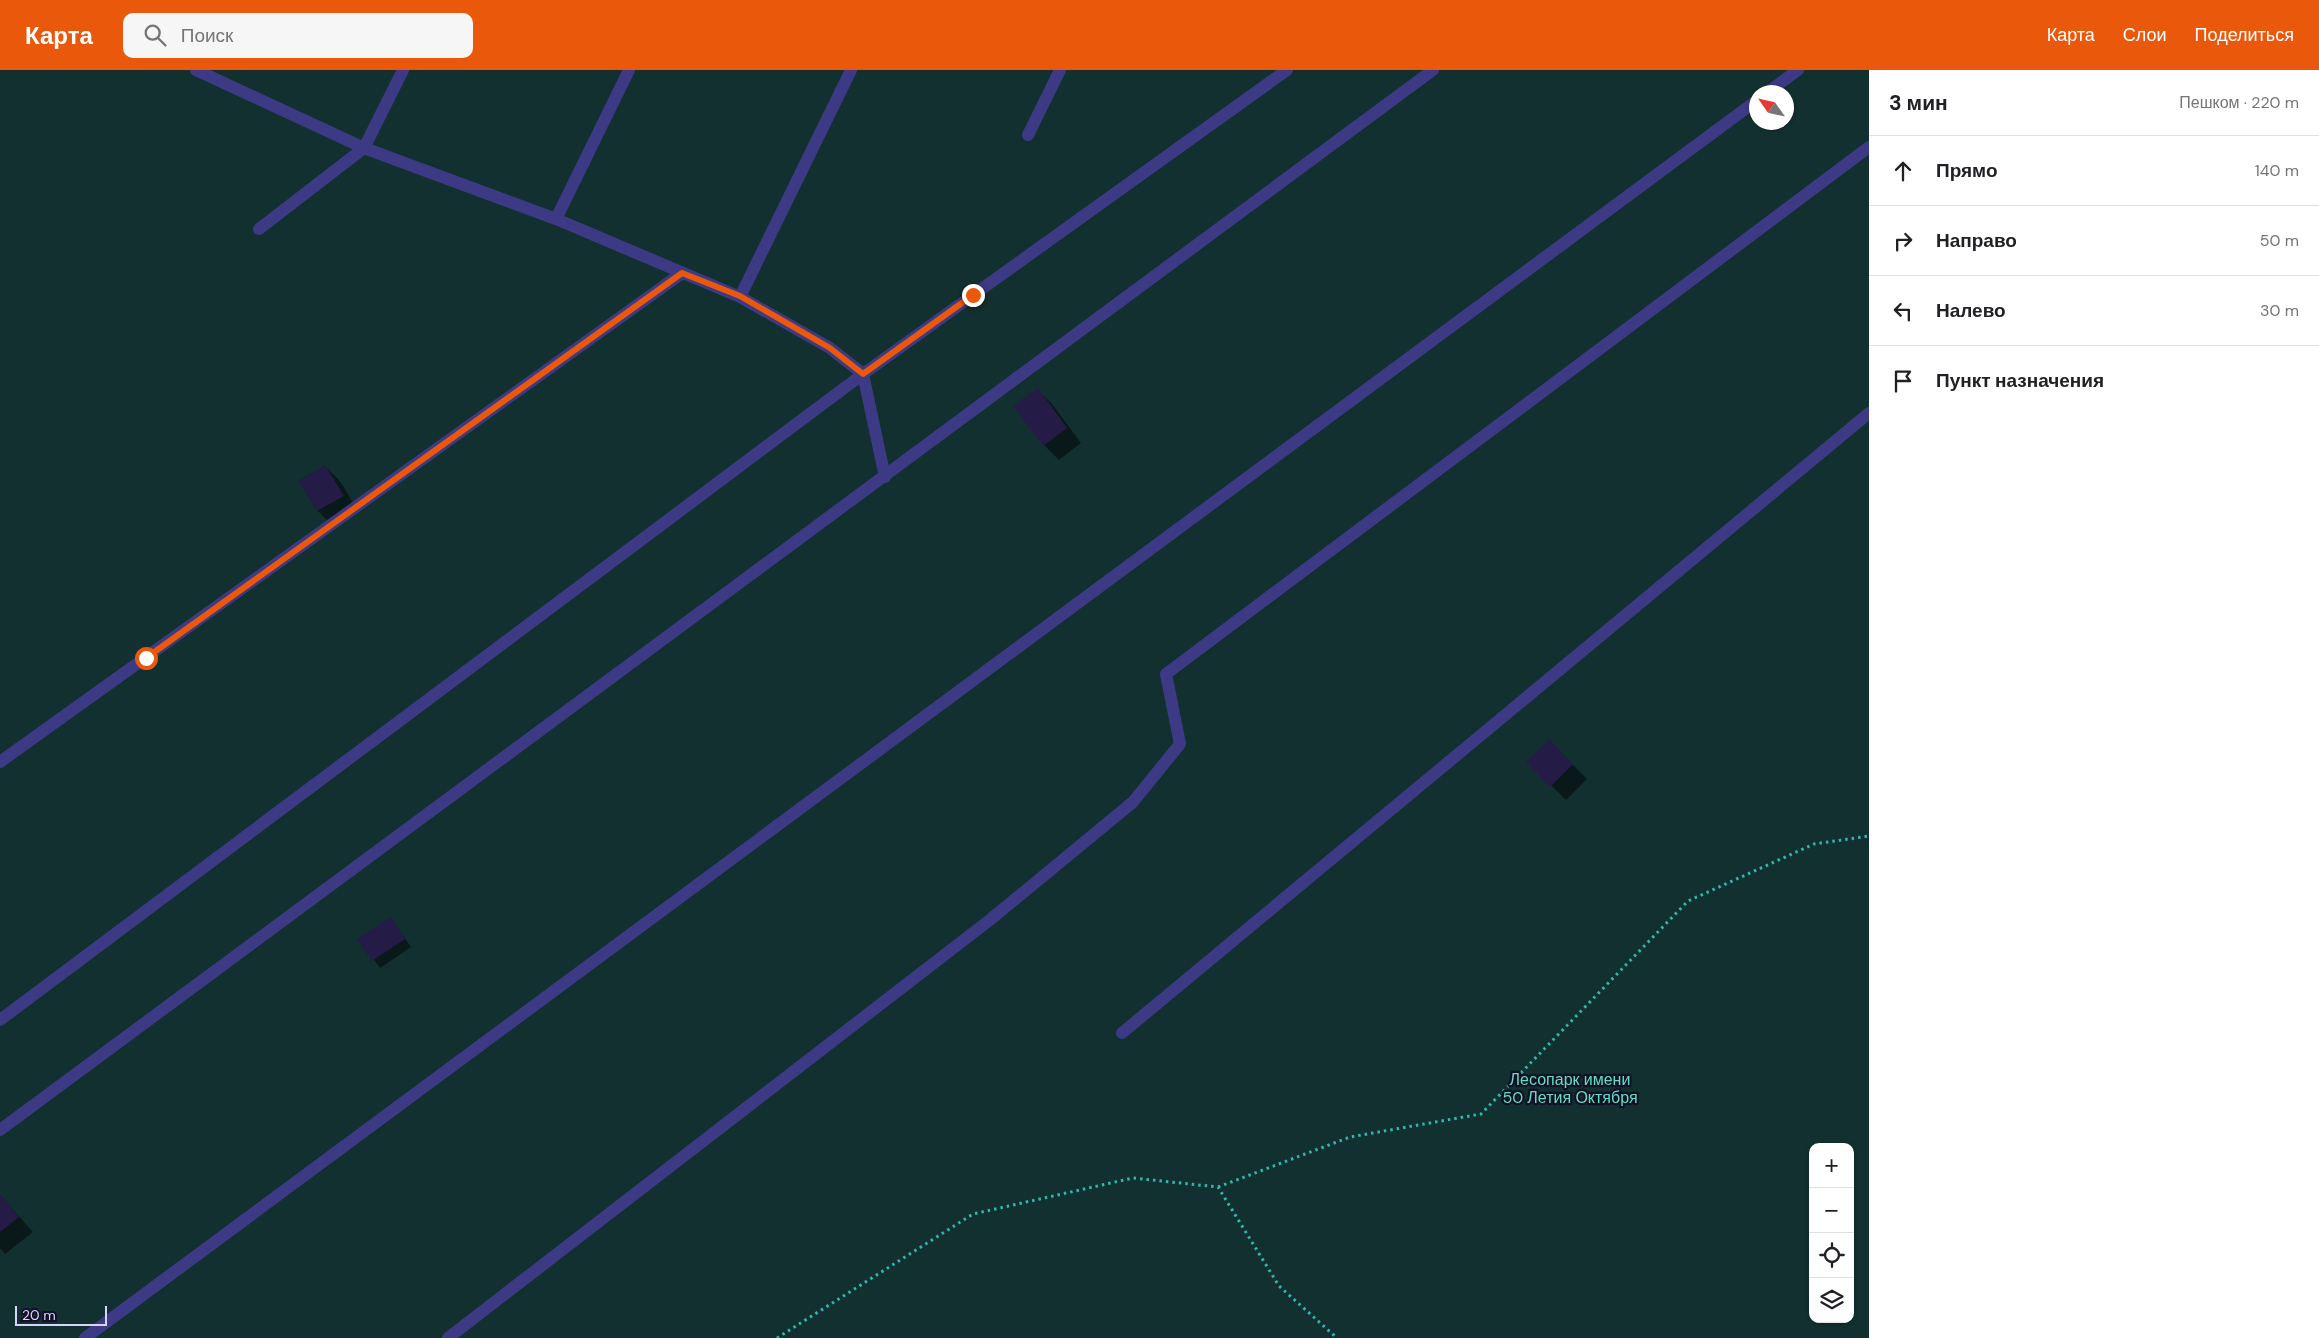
<!DOCTYPE html>
<html lang="ru">
<head>
<meta charset="utf-8">
<style>
  :root { --surface:#fff; --page:#f6f6f6; --text:#202124; --muted:#757577; --line:#e0e0e0; --accent:#ea580c }
  body { margin:0; font-family:"DM Sans",sans-serif; background:var(--page); color:var(--text) }
  .controls { position:absolute; right:15px; bottom:15px; display:grid; overflow:hidden; border-radius:10px; box-shadow:0 1px 4px #0004 }
  .controls button { width:45px; height:45px; display:grid; place-items:center; padding:0; border:0; border-bottom:1px solid var(--line); background:var(--surface); color:var(--text); font:25px sans-serif }
  .compass { position:absolute; left:1749px; top:15px; width:45px; height:45px; border-radius:50%; background:var(--surface); box-shadow:0 1px 4px #0004; rotate:304deg }
  .scale { position:absolute; left:15px; bottom:12px; width:92px; box-sizing:border-box; padding-left:5px; border:2px solid #d9d4ff; border-top:0; font-size:14px; line-height:18px; white-space:nowrap; color:#d9d4ff; -webkit-text-stroke:4px #130f26; paint-order:stroke }
  .stop { position:absolute; width:15px; height:15px; margin:-11px; border:4px solid #ea580c; border-radius:50%; background:#fff }
  .stop.end { background:#ea580c; border-color:#fff; box-shadow:0 1px 5px #0008 }
  .list { margin:0; padding:0; list-style:none }
  h2 { display:flex; justify-content:space-between; align-items:center; height:65px; margin:0; padding:0 20px; font-size:21px }
  h2 small { font-size:16px; font-weight:400; color:var(--muted) }
  .list li { display:grid; grid-template-columns:32px 1fr auto; gap:15px; align-items:center; box-sizing:border-box; height:70px; padding:0 20px; border-top:1px solid var(--line) }
  .list b { display:block; font-size:19px; white-space:nowrap }
  .list em { font-size:16px; font-style:normal; color:var(--muted) }
  .icon { flex:none; width:28px; height:28px; fill:none; stroke:currentColor; stroke-width:2; stroke-linecap:round; stroke-linejoin:round }
  .map { position:relative; flex:none; width:1869px; height:1268px; overflow:hidden }
  header { display:flex; align-items:center; gap:30px; box-sizing:border-box; height:70px; padding:0 25px; background:var(--accent); color:#fff }
  header strong { font-size:24px }
  nav { display:flex; gap:28px; margin-inline-start:auto; font-size:18px }
  .search { width:350px; height:45px; background:var(--page); display:flex; align-items:center; gap:12px; box-sizing:border-box; padding:0 18px; border-radius:10px; color:var(--muted); font-size:19px }
  main { display:flex }
  aside { flex:1; background:var(--surface) }
  .map>svg:first-child { display:block }
  .green { fill:#12302f; fill-rule:evenodd }
  .shadow { fill:#0007 }
  .building { fill:#241b47 }
  .lines { fill:none; stroke-linecap:round; stroke-linejoin:round }
  .path { stroke:#2fb8b0; stroke-width:3; stroke-dasharray:2.5 4; stroke-linecap:butt }
  .lane { stroke:#3d3a85; stroke-width:12 }
  .route { stroke:#ea580c; stroke-width:6 }
  .labels { text-anchor:middle; dominant-baseline:central; stroke-width:4.5; stroke-linejoin:round; paint-order:stroke }
  .park-label { font-size:16px; fill:#5fe0c0; stroke:#130f26 }
</style>
</head>
<body>
<header>
<strong>Карта</strong>
<div class="search"><svg class="icon" aria-label="search" viewBox="0 0 24 24"><circle cx="10" cy="10" r="6"/><path d="M15 15l6 6"/></svg>Поиск</div>
<nav><a>Карта</a><a>Слои</a><a>Поделиться</a></nav>
</header>
<main>
<div class="map">
<svg width="1869" height="1268" viewBox="0 0 1869 1268">
  <rect width="100%" height="100%" fill="#130f26"/>
  <path class="green" d="M 0,0 L 1869,0 L 1869,1268 L 0,1268 ZM 1756,22 L 1786,22 L 1786,52 L 1756,52 ZM 1813,1077 L 1850,1077 L 1850,1249 L 1813,1249 Z"/>
  <path class="shadow" d="M 1038,320 L 1052,334 L 1081,373 L 1059,390 L 1044,375 L 1015,336 Z
    M 325,396 L 340,411 L 358,441 L 332,455 L 318,441 Z
    M 1549,671 L 1587,709 L 1566,730 L 1528,692 Z
    M 391,849 L 411,877 L 380,898 L 359,870 Z
    M 0,1125 L 33,1162 L 5,1184 L 0,1178 Z"/>
  <path class="building" d="M 1038,318 L 1067,358 L 1043,376 L 1013,336 Z
    M 325,395 L 344,426 L 317,441 L 298,411 Z
    M 1549,669 L 1573,694 L 1550,717 L 1526,692 Z
    M 391,847 L 405,869 L 372,891 L 357,869 Z
    M 0,1124 L 19,1147 L 0,1162 Z"/>
  <g class="lines">
    <path class="path" d="M 1218,1117 L 1350,1067 L 1481,1044 L 1688,831 L 1814,774 L 1869,766
      M 777,1268 L 973,1144 L 1133,1108 L 1218,1117 L 1279,1216 L 1337,1268"/>
    <path class="lane" d="M 196,0 L 364,78 L 556,149 L 740,227 L 830,278 L 863,304 L 885,407
      M 1768,22 L 1798,0
      M 1028,65 L 1060,0
      M 556,149 L 629,0
      M 259,159 L 364,78 L 403,0
      M 740,227 L 851,0
      M 0,692 L 682,203
      M 0,950 L 863,304 L 1287,0
      M 1122,963 L 1869,343
      M 0,1060 L 1433,0
      M 85,1268 L 1756,31
      M 448,1268 L 991,849 L 1133,732 L 1180,674 L 1166,604 L 1869,77"/>
  </g>
  <g class="lines">
    <path class="route" d="M 146,588 L 682,203 L 740,226 L 830,278 L 863,304 L 973,225"/>
  </g>
  <g class="labels">
    <g class="park-label">
      <text x="1570" y="1009">Лесопарк имени<tspan x="1570" dy="18">50 Летия Октября</tspan></text>
    </g>
  </g>
</svg>
<div class="controls">
<button>+</button>
<button>−</button>
<button><svg class="icon" aria-label="locate" viewBox="0 0 24 24"><circle cx="12" cy="12" r="6"/><path d="M12 2v4M12 18v4M2 12h4M18 12h4"/></svg></button>
<button><svg class="icon" aria-label="layers" viewBox="0 0 24 24"><path d="M12 4l9 5-9 5-9-5zM3 14l9 5 9-5"/></svg></button>
</div>
<svg class="compass" viewBox="-18 -18 36 36"><path d="M0-13l5 13h-10z" fill="#e53935"/><path d="M0 13l5-13h-10z" fill="#757577"/></svg>
<div class="scale">20 m</div>
<div class="stop" style="left:146px;top:588px"></div>
<div class="stop end" style="left:973px;top:225px"></div>
</div>
<aside>
<h2>3 мин<small>Пешком · 220 m</small></h2>
<ul class="list">
<li><svg class="icon" aria-label="ahead" viewBox="0 0 24 24"><path d="M12 20V5M6 11l6-6 6 6"/></svg><div><b>Прямо</b></div><em>140 m</em></li>
<li><svg class="icon" aria-label="right" viewBox="0 0 24 24"><path d="M7 20v-9h11M14 6l5 5-5 5"/></svg><div><b>Направо</b></div><em>50 m</em></li>
<li><svg class="icon" aria-label="left" viewBox="0 0 24 24"><path d="M17 20v-9H6M10 6l-5 5 5 5"/></svg><div><b>Налево</b></div><em>30 m</em></li>
<li><svg class="icon" aria-label="arrive" viewBox="0 0 24 24"><path d="M6 21V4h12l-3 4 3 4H6"/></svg><div><b>Пункт назначения</b></div></li>
</ul>
</aside>
</main>
</body>
</html>
